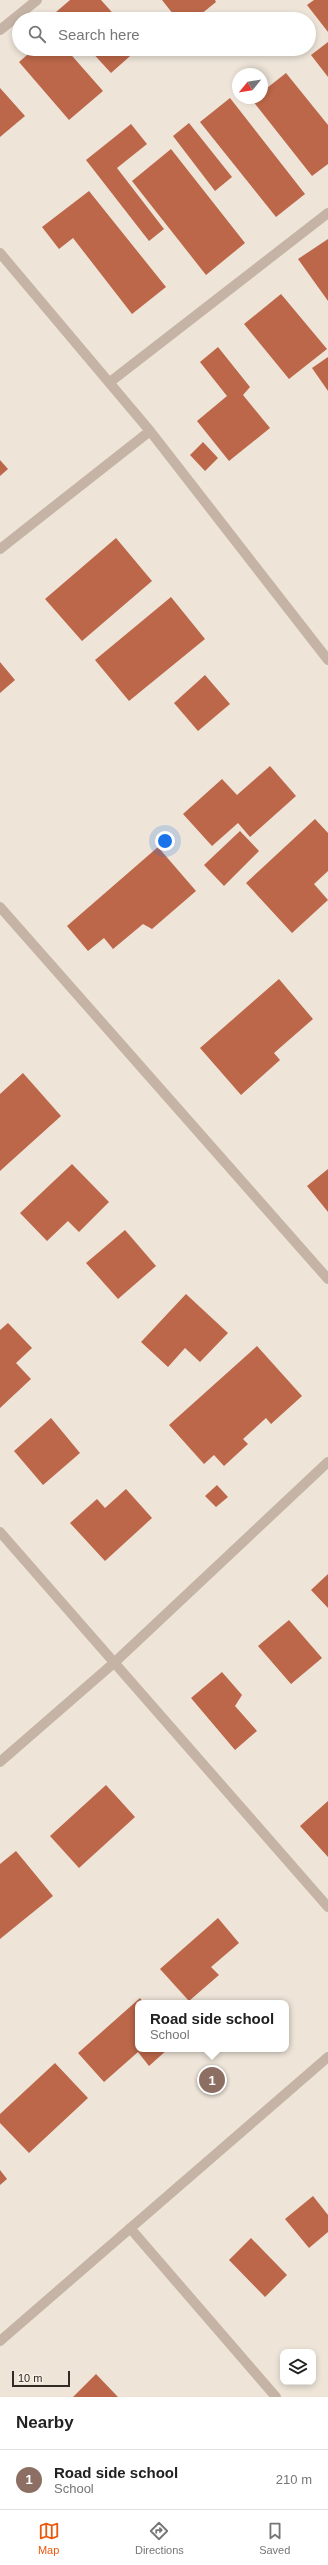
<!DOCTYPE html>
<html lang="en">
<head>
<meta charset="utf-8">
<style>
  :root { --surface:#fff; --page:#f6f6f6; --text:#222; --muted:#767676; --line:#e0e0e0; --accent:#ea580c }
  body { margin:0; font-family:Helvetica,sans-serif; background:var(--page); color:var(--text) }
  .controls { position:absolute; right:12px; bottom:12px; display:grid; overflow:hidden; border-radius:8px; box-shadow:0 2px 6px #0003 }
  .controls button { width:36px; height:36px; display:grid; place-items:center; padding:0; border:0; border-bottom:1px solid var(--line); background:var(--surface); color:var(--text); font:20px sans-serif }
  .compass { position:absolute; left:232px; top:68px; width:36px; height:36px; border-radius:50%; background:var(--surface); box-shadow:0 2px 6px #0003; rotate:240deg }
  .scale { position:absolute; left:12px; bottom:10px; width:58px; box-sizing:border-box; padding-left:4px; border:2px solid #322a26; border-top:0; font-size:11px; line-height:14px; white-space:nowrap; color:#322a26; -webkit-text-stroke:3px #f7eee4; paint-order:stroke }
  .you { position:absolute; left:165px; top:841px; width:14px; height:14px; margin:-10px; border:3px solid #fff; border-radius:50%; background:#1a73e8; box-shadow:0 0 0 6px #1a73e833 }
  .badge { display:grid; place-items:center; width:26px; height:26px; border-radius:50%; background:var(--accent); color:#fff; font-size:13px; font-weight:700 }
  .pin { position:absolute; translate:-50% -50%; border:2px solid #fff; box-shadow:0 1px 4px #0006 }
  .popup { position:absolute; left:135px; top:2000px; width:154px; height:52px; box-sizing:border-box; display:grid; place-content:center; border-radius:8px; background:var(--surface); filter:drop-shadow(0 1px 3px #0005); font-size:13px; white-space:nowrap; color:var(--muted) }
  .popup b { font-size:15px; color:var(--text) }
  .popup::after { content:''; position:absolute; left:50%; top:100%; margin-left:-8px; border:8px solid transparent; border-top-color:var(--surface) }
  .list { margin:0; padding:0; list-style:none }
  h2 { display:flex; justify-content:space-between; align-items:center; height:52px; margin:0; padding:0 16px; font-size:17px }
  h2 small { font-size:13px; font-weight:400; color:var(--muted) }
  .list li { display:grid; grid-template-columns:26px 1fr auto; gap:12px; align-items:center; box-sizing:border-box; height:60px; padding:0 16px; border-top:1px solid var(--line) }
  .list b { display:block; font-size:15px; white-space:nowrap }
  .list p { margin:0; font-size:13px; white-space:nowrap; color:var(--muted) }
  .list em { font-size:13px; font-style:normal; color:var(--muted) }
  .icon { flex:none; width:22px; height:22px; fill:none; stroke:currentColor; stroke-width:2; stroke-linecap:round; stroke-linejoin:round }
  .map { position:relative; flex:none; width:328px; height:2397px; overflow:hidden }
  .search { position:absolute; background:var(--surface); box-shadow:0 2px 6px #0003; left:12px; right:12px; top:12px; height:44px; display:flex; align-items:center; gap:10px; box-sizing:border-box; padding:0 14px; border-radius:22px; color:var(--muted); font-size:15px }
  .sheet { height:112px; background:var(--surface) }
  nav { display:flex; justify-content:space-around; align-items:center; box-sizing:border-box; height:56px; border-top:1px solid var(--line); background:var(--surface); font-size:11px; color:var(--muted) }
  nav a { display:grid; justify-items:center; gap:2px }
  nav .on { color:var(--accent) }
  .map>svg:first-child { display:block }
  .building { fill:#bc6749 }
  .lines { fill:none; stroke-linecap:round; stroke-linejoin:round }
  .minor { stroke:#c5b4a5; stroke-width:10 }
</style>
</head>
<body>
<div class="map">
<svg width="328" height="2397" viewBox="0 0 328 2397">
  <rect width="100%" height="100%" fill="#eee4d8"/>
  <path class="building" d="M 70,0 L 101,0 L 118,19 L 63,19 L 56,12 Z
    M 162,0 L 215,0 L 216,2 L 195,19 L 177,19 Z
    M 314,0 L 328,0 L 328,32 L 307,5 Z
    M 328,42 L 328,77 L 311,55 Z
    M 34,49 L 66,49 L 103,91 L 69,120 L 19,62 Z
    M 89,49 L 138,49 L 111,73 Z
    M 286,73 L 328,125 L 328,164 L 312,176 L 252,100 L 262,98 L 262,92 Z
    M 0,88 L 25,116 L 0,137 Z
    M 230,98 L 305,194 L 276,217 L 200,122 Z
    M 189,123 L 232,177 L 215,191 L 173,136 Z
    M 131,124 L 147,144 L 117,168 L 164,229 L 149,241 L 86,160 Z
    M 171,149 L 245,243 L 206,275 L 132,181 Z
    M 89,191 L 166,287 L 132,314 L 73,238 L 59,249 L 42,227 Z
    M 328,239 L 328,301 L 298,259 Z
    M 281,294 L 327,349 L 289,379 L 244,324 Z
    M 218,347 L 250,387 L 243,395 L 270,428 L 229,461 L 197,421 L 227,396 L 200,362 Z
    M 328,357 L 328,391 L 312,368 Z
    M 203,442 L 218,458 L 205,471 L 190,455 Z
    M 0,460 L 8,469 L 0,476 Z
    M 116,538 L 152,581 L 82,641 L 45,599 Z
    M 171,597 L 205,639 L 129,701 L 95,660 Z
    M 0,662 L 15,680 L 0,693 Z
    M 205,675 L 230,704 L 198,731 L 174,703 Z
    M 270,766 L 296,796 L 250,837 L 238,823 L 212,846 L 183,814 L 222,779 L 237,795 Z
    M 315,819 L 328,833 L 328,871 L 314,884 L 328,900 L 292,933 L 246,883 Z
    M 240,831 L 259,851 L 224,886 L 204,865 Z
    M 158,847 L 196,891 L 152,929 L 143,924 L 113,949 L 104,938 L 88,951 L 67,926 Z
    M 279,979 L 313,1019 L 274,1053 L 280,1060 L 241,1095 L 200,1048 Z
    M 23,1073 L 61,1116 L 0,1171 L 0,1094 Z
    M 72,1164 L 109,1202 L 79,1232 L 68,1221 L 47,1241 L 20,1213 Z
    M 328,1169 L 328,1212 L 307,1186 Z
    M 125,1230 L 156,1266 L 118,1299 L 86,1263 Z
    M 186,1294 L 228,1333 L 200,1362 L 185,1348 L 168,1367 L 141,1342 Z
    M 8,1323 L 32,1348 L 16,1363 L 31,1379 L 0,1408 L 0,1330 Z
    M 257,1346 L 302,1396 L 271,1424 L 266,1418 L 243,1439 L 248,1444 L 224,1466 L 214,1455 L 204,1464 L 169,1425 Z
    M 51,1418 L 80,1453 L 43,1485 L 14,1451 Z
    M 217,1485 L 228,1497 L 216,1507 L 205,1496 Z
    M 126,1489 L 152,1518 L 105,1561 L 70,1523 L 97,1499 L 105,1508 Z
    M 328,1574 L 328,1608 L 311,1590 Z
    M 289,1620 L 322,1658 L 291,1684 L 258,1646 Z
    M 222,1672 L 242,1695 L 235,1706 L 257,1731 L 235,1750 L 191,1698 Z
    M 106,1785 L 135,1817 L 79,1868 L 50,1836 Z
    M 328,1801 L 328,1857 L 300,1826 Z
    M 16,1851 L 53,1896 L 0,1939 L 0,1864 Z
    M 218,1918 L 239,1943 L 211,1967 L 219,1975 L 189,2001 L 160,1969 Z
    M 140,1998 L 144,2003 L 138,2003 L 138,2049 L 168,2049 L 149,2066 L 138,2052 L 104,2082 L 78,2053 Z
    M 55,2063 L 88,2098 L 29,2153 L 0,2123 L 0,2114 Z
    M 0,2170 L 7,2179 L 0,2185 Z
    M 313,2196 L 328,2215 L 328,2232 L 309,2248 L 285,2219 Z
    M 251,2238 L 287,2275 L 265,2297 L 229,2260 Z
    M 96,2374 L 118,2397 L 73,2397 Z"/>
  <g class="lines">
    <path class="minor" d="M 0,30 L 37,0
      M 0,253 L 150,431 L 328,660
      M 110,382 L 328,213
      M 0,549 L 150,431
      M 0,907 L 328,1279
      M 0,1532 L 328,1907
      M 0,1762 L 115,1662 L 328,1462
      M 130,2228 L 276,2397
      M 0,2341 L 328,2057"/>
  </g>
</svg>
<div class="controls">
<button><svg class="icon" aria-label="layers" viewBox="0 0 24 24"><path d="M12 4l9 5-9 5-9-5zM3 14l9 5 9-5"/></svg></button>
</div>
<svg class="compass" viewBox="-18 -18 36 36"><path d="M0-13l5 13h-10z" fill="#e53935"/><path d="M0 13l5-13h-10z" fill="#767676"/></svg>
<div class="scale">10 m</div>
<div class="you"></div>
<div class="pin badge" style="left:212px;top:2080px;background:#8d6e63">1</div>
<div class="popup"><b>Road side school</b>School</div>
<div class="search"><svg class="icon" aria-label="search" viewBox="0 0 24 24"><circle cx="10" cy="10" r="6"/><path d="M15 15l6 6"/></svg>Search here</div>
</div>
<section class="sheet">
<h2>Nearby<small></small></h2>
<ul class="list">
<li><span class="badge" style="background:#8d6e63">1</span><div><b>Road side school</b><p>School</p></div><em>210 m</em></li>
</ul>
</section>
<nav>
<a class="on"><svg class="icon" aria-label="map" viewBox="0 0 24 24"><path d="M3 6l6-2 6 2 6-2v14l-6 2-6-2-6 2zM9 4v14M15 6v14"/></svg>Map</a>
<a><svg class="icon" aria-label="directions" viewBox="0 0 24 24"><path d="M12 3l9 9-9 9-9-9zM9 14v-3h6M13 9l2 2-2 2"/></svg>Directions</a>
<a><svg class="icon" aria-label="saved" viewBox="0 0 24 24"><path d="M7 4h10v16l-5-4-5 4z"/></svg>Saved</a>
</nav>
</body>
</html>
